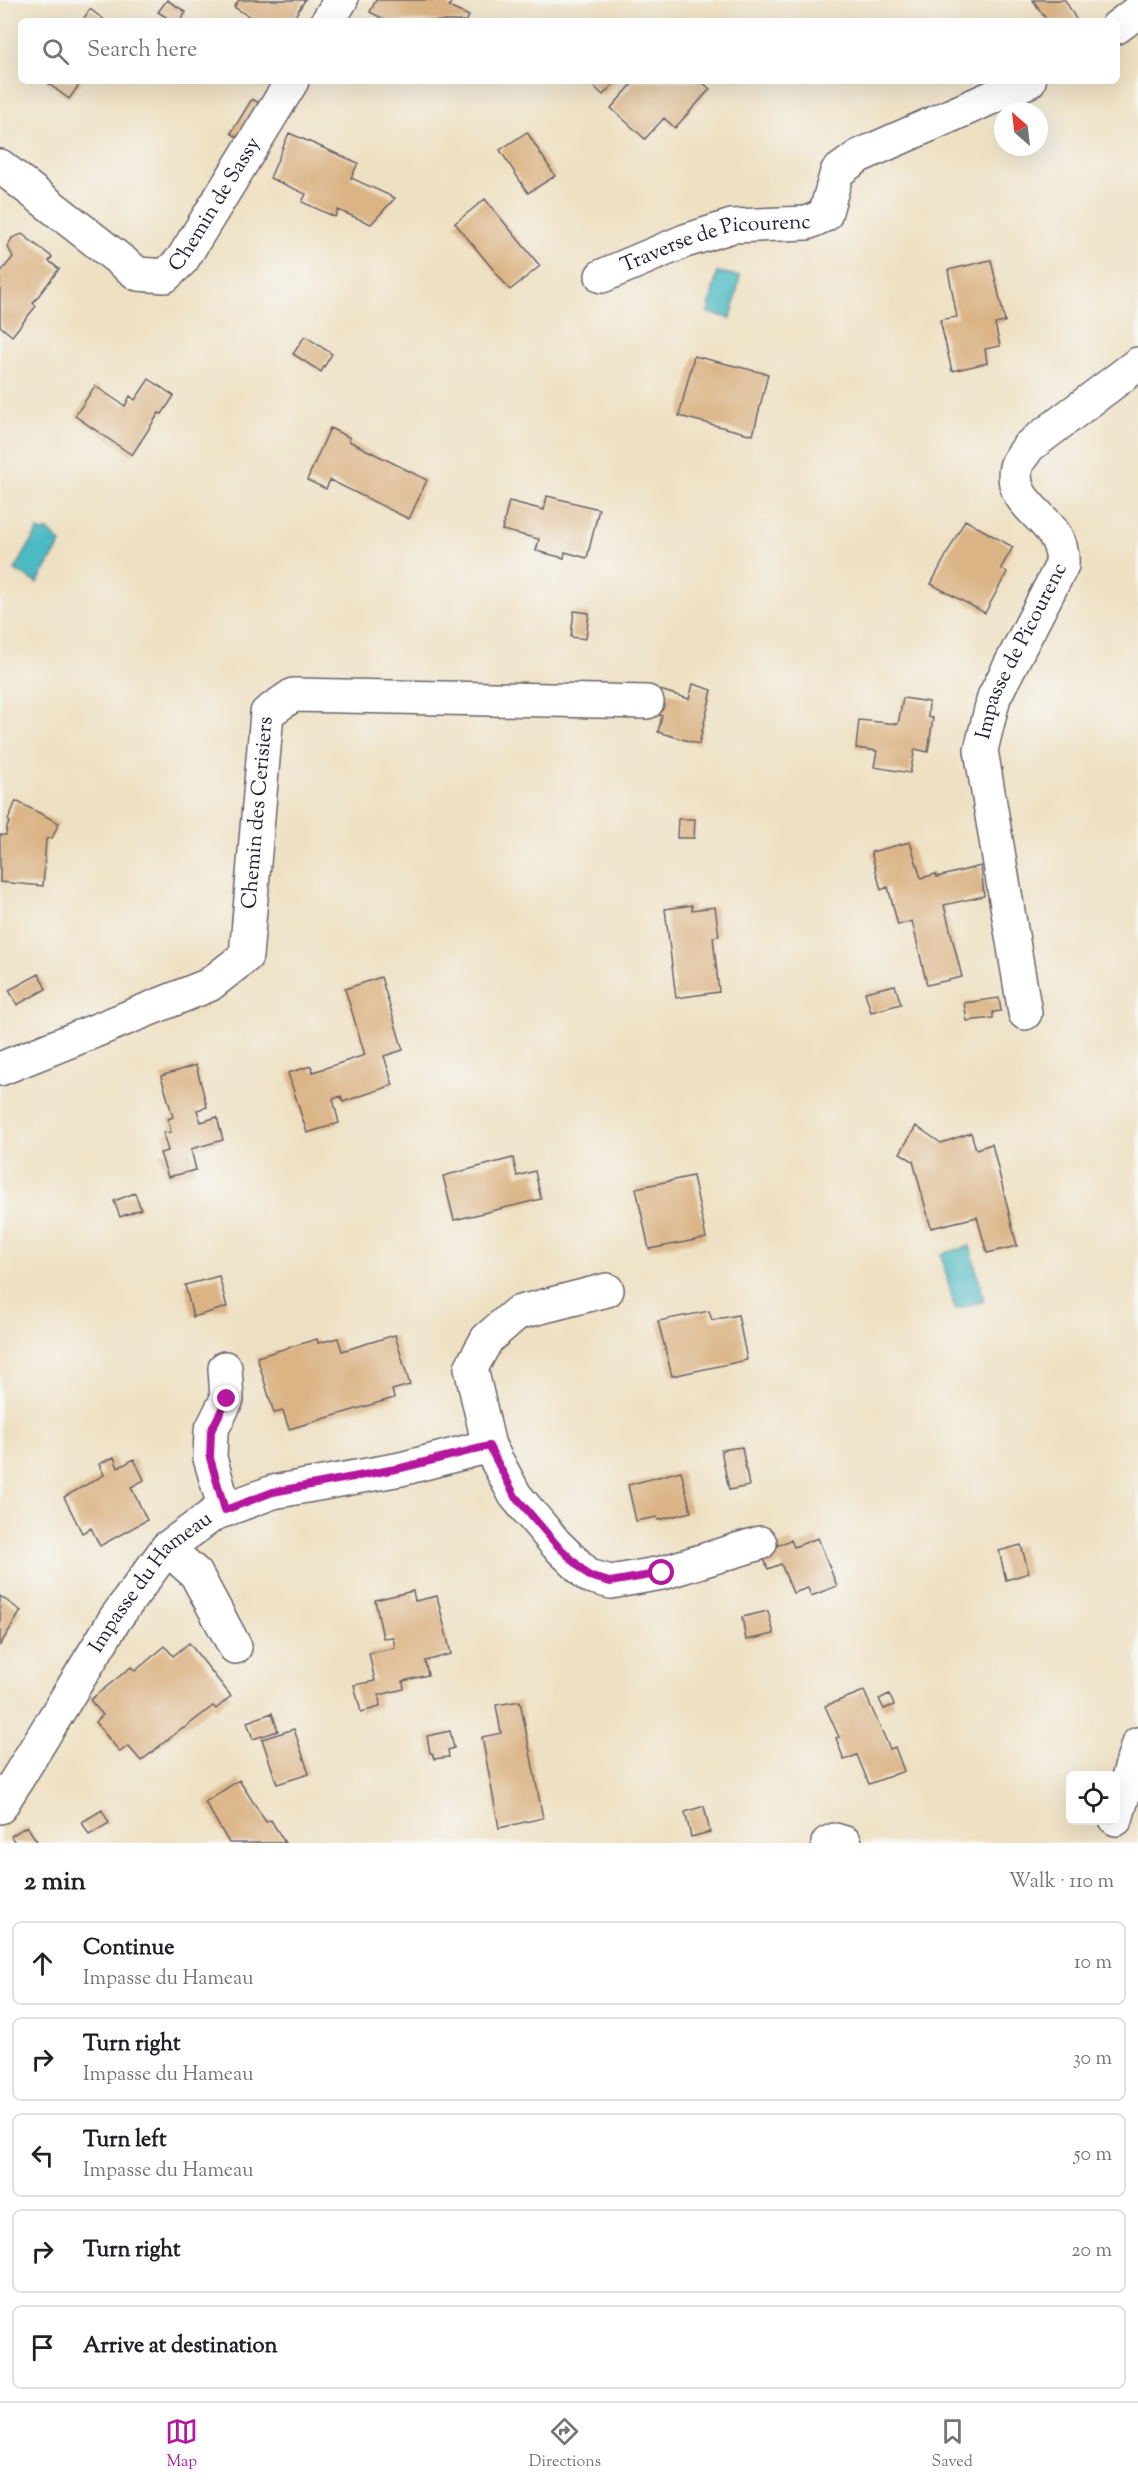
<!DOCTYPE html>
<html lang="en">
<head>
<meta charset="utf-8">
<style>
  :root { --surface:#fff; --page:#f6f6f6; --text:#202124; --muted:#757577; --line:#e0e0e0; --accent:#b5179e }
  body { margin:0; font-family:"Sorts Mill Goudy",serif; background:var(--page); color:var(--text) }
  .controls { position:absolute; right:18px; bottom:18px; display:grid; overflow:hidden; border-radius:9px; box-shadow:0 6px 24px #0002 }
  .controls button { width:54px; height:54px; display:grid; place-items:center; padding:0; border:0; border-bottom:2px solid var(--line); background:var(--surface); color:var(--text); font:30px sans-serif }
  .compass { position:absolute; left:994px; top:102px; width:54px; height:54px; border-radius:50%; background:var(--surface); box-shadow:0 6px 24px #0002; rotate:332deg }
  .stop { position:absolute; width:18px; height:18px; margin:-14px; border:4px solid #b5179e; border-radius:50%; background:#fff }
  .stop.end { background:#b5179e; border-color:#fff; box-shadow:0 2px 6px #0008 }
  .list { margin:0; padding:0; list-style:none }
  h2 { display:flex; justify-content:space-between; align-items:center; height:78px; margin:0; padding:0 24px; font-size:26px }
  h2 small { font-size:20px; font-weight:400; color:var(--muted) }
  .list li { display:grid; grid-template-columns:39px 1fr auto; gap:18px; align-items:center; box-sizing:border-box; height:84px; margin:0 12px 12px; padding:0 12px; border:2px solid var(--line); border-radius:9px }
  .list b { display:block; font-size:22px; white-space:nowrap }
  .list p { margin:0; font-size:20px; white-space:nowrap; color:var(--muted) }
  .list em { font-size:20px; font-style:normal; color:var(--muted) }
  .icon { flex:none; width:33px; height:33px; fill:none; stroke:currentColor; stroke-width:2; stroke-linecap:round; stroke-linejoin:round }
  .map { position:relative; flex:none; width:1138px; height:1843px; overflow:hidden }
  .search { position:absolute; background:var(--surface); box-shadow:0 6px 24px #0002; left:18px; right:18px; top:18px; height:66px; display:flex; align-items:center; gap:15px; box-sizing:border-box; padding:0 21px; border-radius:9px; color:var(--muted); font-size:22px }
  .sheet { height:558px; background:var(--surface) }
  nav { display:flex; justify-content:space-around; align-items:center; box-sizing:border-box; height:84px; border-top:2px solid var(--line); background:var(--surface); font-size:16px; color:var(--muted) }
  nav a { display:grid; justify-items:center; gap:3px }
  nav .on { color:var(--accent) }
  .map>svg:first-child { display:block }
  .water { fill:#4bbac2; stroke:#366e7e; stroke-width:1.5 }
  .building { fill:#dbb485 }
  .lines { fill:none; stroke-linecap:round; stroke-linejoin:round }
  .minor-casing { stroke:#69646a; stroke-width:36 }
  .minor { stroke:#fff; stroke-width:33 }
  .route { stroke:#b5179e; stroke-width:8 }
  .labels { text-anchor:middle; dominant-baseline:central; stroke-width:4.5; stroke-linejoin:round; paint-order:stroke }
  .street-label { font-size:21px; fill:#22223b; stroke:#f6f6f2 }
</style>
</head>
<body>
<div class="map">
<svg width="1138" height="1843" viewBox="0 0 1138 1843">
  <rect width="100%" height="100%" fill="#f6f6f2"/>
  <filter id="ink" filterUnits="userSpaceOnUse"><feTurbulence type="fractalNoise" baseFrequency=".0167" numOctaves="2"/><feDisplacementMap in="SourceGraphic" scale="12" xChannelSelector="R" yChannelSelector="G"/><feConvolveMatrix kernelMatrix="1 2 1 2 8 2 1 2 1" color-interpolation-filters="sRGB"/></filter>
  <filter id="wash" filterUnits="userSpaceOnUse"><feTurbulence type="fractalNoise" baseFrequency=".008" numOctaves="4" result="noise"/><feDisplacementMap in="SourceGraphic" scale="24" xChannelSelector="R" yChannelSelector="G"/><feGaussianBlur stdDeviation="1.35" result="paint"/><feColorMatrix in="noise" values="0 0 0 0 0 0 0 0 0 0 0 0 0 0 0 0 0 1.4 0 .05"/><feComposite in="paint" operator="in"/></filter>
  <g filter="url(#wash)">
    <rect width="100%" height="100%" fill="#eee0c2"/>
    <path class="water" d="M 717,272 L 740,276 L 731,318 L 708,313 Z
      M 48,530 L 61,543 L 37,583 L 15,570 L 38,530 L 43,532 Z
      M 970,1246 L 984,1301 L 955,1309 L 941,1254 Z"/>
    <g id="blocks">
      <path class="building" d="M 167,0 L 186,12 L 180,21 L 172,21 L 158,12 Z
        M 239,0 L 305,0 L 292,21 L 256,21 L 234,7 Z
        M 376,0 L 452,0 L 449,7 L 469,16 L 466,21 L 387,21 L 370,12 Z
        M 1033,0 L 1065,0 L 1077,21 L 1047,21 Z
        M 90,9 L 106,21 L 82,21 Z
        M 45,81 L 82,81 L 69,99 Z
        M 588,81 L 616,81 L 603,95 Z
        M 635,81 L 701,81 L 710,89 L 675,128 L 664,118 L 645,139 L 611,108 Z
        M 252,99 L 266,107 L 244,142 L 231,133 Z
        M 527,132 L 555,176 L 528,193 L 500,150 Z
        M 289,133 L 358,163 L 351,178 L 395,198 L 371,224 L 338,210 L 335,217 L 302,202 L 306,194 L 270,178 Z
        M 485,199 L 540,266 L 510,290 L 455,223 Z
        M 22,234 L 52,257 L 49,261 L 59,269 L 33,303 L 36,306 L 12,336 L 0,326 L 0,273 L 13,257 L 8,247 L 10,242 L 12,238 Z
        M 991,260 L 1005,322 L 995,324 L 1000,346 L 985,349 L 987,363 L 952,371 L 940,320 L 957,317 L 948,270 Z
        M 305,336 L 332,354 L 321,372 L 293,354 Z
        M 694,356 L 768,374 L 753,435 L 679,416 Z
        M 149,379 L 174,396 L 162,414 L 159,413 L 132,455 L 75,416 L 95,386 L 125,406 L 130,396 L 135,400 Z
        M 330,428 L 350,438 L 349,441 L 427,480 L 409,519 L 330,480 L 326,489 L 307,480 Z
        M 547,496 L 599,509 L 587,558 L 565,552 L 564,558 L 536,551 L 539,539 L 502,530 L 509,501 L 544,510 Z
        M 965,520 L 1013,547 L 1001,568 L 1007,572 L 985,613 L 931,584 Z
        M 574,611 L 589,613 L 586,639 L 571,637 Z
        M 693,684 L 712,690 L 699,744 L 658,732 L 662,716 L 654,713 L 660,690 L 689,699 Z
        M 903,698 L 929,702 L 928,717 L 933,718 L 928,752 L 915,749 L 910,773 L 874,767 L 877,751 L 856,748 L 859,720 L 898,724 Z
        M 16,801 L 59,823 L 52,838 L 46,839 L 43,886 L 0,882 L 0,835 L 6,835 L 7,827 L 10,822 L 8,820 Z
        M 678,819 L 695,819 L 694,838 L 677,838 Z
        M 910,842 L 921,878 L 936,874 L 937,877 L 981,866 L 984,896 L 944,905 L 962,977 L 927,985 L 912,921 L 898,925 L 888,887 L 881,890 L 871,852 Z
        M 692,905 L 692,910 L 715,907 L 719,936 L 713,937 L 719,992 L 676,998 L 665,909 Z
        M 39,974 L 46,989 L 17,1005 L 9,990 Z
        M 381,977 L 403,1050 L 384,1056 L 393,1085 L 343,1102 L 341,1096 L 333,1099 L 339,1123 L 307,1133 L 288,1073 L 311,1066 L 313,1072 L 365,1055 L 345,989 Z
        M 895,985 L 901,1004 L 871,1012 L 865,992 Z
        M 999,998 L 1001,1011 L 993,1012 L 993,1018 L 967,1021 L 964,1003 Z
        M 196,1065 L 207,1107 L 197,1110 L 201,1122 L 217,1117 L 223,1140 L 191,1149 L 196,1170 L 168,1177 L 160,1153 L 168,1151 L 163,1133 L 171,1132 L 168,1119 L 173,1117 L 161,1076 Z
        M 916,1126 L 941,1143 L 971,1133 L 976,1149 L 992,1144 L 1017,1246 L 987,1253 L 977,1217 L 931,1228 L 913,1161 L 900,1153 Z
        M 513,1158 L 517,1176 L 535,1171 L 541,1199 L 454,1220 L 443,1176 Z
        M 693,1176 L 706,1238 L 649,1249 L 636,1188 Z
        M 135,1193 L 141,1209 L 120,1217 L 114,1201 Z
        M 219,1276 L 227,1307 L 193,1317 L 185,1285 Z
        M 709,1311 L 712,1320 L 738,1315 L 747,1360 L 672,1376 L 658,1321 Z
        M 395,1335 L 410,1385 L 392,1390 L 394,1398 L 289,1429 L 283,1411 L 274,1413 L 257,1357 L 317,1339 L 318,1343 L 338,1338 L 342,1351 Z
        M 742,1447 L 749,1486 L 729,1490 L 721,1450 Z
        M 114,1457 L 118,1468 L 134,1459 L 144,1480 L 131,1487 L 147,1520 L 100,1546 L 91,1528 L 82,1533 L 64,1497 L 104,1475 L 99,1464 Z
        M 681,1471 L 691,1512 L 658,1520 L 657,1517 L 636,1521 L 628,1485 Z
        M 818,1538 L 837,1586 L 811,1596 L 808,1588 L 793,1593 L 781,1564 L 768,1569 L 761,1552 L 791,1540 L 794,1547 Z
        M 1021,1545 L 1029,1573 L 1006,1580 L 999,1551 Z
        M 413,1591 L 415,1601 L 437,1596 L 451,1654 L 425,1661 L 428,1675 L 403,1681 L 404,1689 L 379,1695 L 380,1707 L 361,1712 L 354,1685 L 375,1681 L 369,1653 L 395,1648 L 393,1637 L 383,1638 L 375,1600 Z
        M 0,1596 L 21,1611 L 0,1645 Z
        M 768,1611 L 774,1634 L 746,1640 L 742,1617 Z
        M 189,1643 L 231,1696 L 216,1709 L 213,1706 L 183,1729 L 182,1728 L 141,1761 L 128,1746 L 120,1752 L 95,1722 L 103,1715 L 90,1700 L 131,1667 L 135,1671 L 165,1646 L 173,1656 Z
        M 864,1691 L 890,1749 L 895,1747 L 904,1771 L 869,1784 L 857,1755 L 844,1760 L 836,1738 L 839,1737 L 825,1706 Z
        M 889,1694 L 894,1705 L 884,1709 L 879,1699 Z
        M 520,1701 L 543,1818 L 499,1828 L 482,1737 L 501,1733 L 496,1705 Z
        M 272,1713 L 278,1731 L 253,1739 L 247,1722 Z
        M 294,1729 L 309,1774 L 277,1784 L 262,1739 Z
        M 450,1731 L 454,1748 L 448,1750 L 449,1757 L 434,1759 L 432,1753 L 430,1753 L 427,1736 Z
        M 239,1780 L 266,1822 L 271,1820 L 285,1843 L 229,1843 L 205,1802 Z
        M 704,1806 L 710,1832 L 691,1837 L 685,1812 Z
        M 102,1810 L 109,1823 L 89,1835 L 82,1822 Z
        M 27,1826 L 38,1843 L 15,1843 L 11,1836 Z"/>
    </g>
  </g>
  <g filter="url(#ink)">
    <use href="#blocks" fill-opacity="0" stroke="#69646a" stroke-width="1.5"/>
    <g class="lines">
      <g class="minor-casing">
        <g id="minor">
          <path d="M 328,21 L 341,0"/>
          <path d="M 1117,27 L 1138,11"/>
          <path id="s1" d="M 0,166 L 138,274 L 165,276 L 182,260 L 292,81"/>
          <path id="s2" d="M 602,276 L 685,241 L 732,226 L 807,223 L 825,215 L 837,172 L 859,156 L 1029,81"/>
          <path id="s3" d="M 1025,1013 L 981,750 L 994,697 L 1062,565 C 1066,518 1007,510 1016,467 C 1017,461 1025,453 1028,447 L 1138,364"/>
          <path id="s4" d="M 0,1069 L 209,985 L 246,956 L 267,713 L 293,695 L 647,702"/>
          <path d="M 607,1290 L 517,1313 L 487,1339 L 471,1368 L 489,1446 L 515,1495 L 556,1544 L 589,1576 L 611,1582 L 662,1573 L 760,1543"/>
          <path d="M 225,1510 L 210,1458 L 211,1431 L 227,1399 L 225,1368"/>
          <path d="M 167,1548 L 196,1574 L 235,1647"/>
          <path id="s5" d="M 0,1807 L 115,1619 L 167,1548 L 214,1514 L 273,1492 L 401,1469 L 489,1446"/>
          <path d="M 1116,1819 L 1138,1744"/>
          <path d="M 828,1843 L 835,1840 L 845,1843"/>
        </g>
      </g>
      <use href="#minor" class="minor"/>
    </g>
  </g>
  <g class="lines" filter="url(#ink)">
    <path class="route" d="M 227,1399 L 211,1431 L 210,1458 L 225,1510 L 273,1492 L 401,1468 L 489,1446 L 515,1496 L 556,1544 L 589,1576 L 610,1582 L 662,1573"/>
  </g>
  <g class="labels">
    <g class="street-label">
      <text stroke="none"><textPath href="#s1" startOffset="290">Chemin de Sassy</textPath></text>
      <text stroke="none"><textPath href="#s2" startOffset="120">Traverse de Picourenc</textPath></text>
      <text stroke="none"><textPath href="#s3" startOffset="374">Impasse de Picourenc</textPath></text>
      <text stroke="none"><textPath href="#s4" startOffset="416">Chemin des Cerisiers</textPath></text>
      <text stroke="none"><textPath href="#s5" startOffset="272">Impasse du Hameau</textPath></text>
    </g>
  </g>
</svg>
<div class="controls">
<button><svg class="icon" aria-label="locate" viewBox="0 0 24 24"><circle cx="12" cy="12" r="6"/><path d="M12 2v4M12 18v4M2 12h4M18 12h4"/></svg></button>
</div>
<svg class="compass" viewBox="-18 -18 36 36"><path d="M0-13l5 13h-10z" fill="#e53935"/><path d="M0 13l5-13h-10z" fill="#757577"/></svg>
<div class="stop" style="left:662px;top:1573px"></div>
<div class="stop end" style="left:227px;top:1399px"></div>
<div class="search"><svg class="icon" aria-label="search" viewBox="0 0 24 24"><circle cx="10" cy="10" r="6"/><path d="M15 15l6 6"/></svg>Search here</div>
</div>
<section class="sheet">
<h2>2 min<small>Walk · 110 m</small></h2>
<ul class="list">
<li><svg class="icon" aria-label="ahead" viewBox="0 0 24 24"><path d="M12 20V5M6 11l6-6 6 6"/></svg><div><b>Continue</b><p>Impasse du Hameau</p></div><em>10 m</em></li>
<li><svg class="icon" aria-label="right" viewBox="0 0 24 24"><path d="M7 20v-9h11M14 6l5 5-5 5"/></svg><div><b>Turn right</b><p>Impasse du Hameau</p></div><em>30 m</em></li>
<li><svg class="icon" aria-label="left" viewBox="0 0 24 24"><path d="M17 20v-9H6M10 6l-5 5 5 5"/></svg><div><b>Turn left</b><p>Impasse du Hameau</p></div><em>50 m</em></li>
<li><svg class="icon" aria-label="right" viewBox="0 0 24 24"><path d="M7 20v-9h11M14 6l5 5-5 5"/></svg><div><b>Turn right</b></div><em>20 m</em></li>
<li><svg class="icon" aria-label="arrive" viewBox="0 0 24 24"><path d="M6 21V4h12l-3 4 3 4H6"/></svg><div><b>Arrive at destination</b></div></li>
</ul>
</section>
<nav>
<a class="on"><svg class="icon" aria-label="map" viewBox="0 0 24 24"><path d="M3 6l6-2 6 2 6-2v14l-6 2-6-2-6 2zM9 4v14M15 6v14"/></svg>Map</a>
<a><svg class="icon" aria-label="directions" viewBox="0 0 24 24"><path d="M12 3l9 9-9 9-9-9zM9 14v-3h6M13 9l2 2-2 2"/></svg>Directions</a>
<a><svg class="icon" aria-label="saved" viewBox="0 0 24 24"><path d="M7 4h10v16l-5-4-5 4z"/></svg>Saved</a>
</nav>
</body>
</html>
